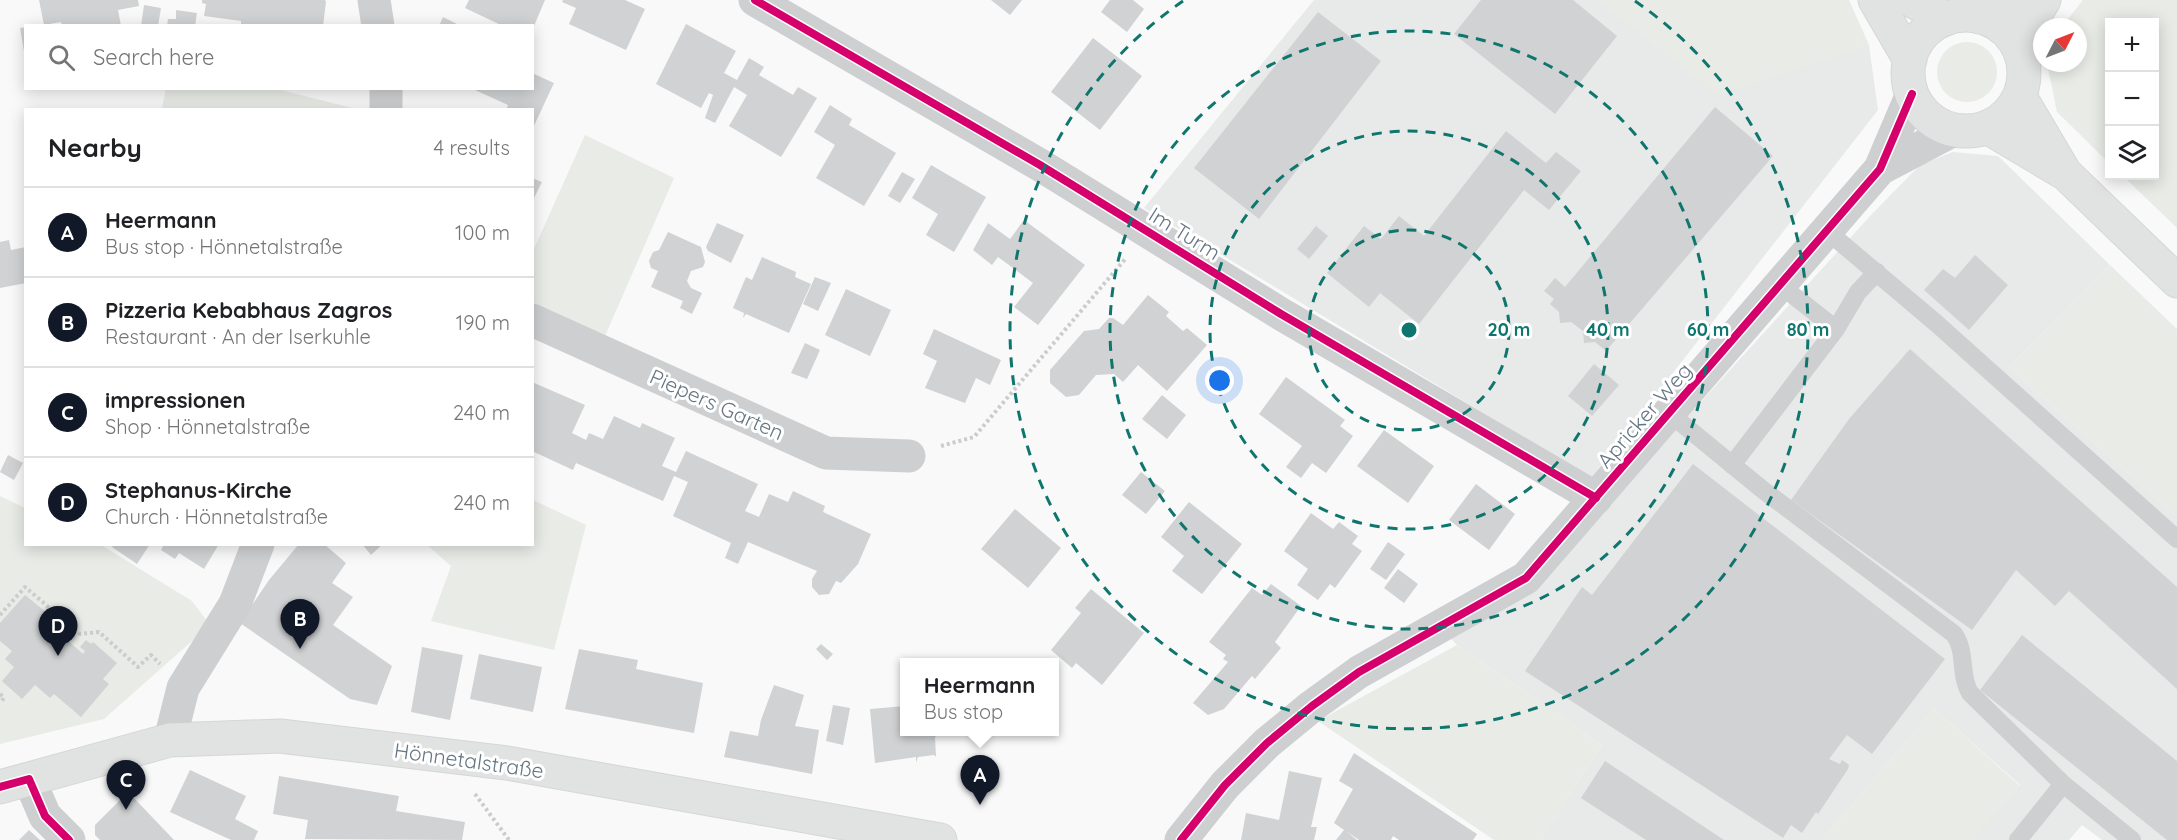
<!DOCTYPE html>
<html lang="en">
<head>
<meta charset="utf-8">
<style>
  :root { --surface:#fff; --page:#f6f6f6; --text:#202124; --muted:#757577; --line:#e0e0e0; --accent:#111827 }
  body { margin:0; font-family:Quicksand,sans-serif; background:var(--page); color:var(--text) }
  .controls { position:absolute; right:18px; top:18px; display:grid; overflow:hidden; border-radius:0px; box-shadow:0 3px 15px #0003 }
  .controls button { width:54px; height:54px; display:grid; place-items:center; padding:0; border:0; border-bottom:2px solid var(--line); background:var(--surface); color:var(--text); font:30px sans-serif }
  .compass { position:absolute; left:2033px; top:18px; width:54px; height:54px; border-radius:50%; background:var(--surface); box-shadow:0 3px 15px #0003; rotate:48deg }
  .you { position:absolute; left:1220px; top:381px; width:21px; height:21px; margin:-15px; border:4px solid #fff; border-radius:50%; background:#1a73e8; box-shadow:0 0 0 9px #1a73e833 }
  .badge { display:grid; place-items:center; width:39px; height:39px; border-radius:50%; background:var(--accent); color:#fff; font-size:20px; font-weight:700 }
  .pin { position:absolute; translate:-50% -50px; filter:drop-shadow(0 2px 3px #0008) }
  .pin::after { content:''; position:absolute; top:32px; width:21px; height:18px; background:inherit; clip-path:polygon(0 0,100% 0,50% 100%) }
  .popup { position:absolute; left:900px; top:658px; width:159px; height:78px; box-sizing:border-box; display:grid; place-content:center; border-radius:0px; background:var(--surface); filter:drop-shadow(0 2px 4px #0005); font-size:20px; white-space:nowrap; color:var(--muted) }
  .popup b { font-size:22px; color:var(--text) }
  .popup::after { content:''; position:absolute; left:50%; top:100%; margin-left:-12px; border:12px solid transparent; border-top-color:var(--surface) }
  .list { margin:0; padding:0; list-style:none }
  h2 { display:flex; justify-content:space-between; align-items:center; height:78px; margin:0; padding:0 24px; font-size:26px }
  h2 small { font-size:20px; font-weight:400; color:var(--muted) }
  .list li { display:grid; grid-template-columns:39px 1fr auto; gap:18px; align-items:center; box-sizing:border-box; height:90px; padding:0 24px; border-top:2px solid var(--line) }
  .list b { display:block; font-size:22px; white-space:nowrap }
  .list p { margin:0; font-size:20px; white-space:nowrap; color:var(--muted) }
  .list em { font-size:20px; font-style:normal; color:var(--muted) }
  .icon { flex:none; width:33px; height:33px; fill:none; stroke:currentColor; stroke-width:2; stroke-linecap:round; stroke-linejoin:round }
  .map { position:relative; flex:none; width:2177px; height:840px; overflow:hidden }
  .search { position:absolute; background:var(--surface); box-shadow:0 3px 15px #0003; left:24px; top:24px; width:510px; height:66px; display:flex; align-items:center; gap:15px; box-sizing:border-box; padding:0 21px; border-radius:0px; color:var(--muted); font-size:22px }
  .panel { position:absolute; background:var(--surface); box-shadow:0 3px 15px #0003; left:24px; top:108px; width:510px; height:438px; border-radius:0px }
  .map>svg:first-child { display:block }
  .built { fill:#e8e9e9 }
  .green { fill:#e8ebe6 }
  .building { fill:#d0d2d3 }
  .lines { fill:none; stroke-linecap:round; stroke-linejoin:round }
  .secondary-casing { stroke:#d5d6d7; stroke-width:35 }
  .path { stroke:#cbcccd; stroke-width:4; stroke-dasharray:3 3; stroke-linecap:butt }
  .lane { stroke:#cecfd0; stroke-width:18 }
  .street { stroke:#cecfd0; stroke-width:33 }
  .secondary { stroke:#e1e2e2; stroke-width:33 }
  .cycleway-casing { stroke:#fff; stroke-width:11 }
  .cycleway { stroke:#d6006c; stroke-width:8 }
  .ring { fill:none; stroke:#0f766e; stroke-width:3; stroke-dasharray:10 8 }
  .labels { text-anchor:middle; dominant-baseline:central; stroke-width:6; stroke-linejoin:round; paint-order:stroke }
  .street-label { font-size:21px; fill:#657683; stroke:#fff }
  .centre { fill:#0f766e; stroke:#fff; stroke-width:3 }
  .ring-label { font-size:18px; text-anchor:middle; font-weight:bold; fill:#0f766e; stroke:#fff; stroke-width:6; stroke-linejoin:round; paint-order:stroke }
</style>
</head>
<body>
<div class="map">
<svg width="2177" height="840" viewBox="0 0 2177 840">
  <rect width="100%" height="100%" fill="#f9f9f9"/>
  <path class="built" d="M 1314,0 L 1599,0 L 1717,94 L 1869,45 L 1878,110 L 1591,478 L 1144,208 Z
    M 1953,152 L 1998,156 L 2110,265 L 2009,367 L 2177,517 L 2177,840 L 2102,840 L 2082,825 L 2069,840 L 1971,840 L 2020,785 L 1934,709 L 1822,840 L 1540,840 L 1602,745 L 1457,645 L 1448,635 L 1667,439 L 1871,215 L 1920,165 Z"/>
  <path class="green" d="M 1599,0 L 1849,0 L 1869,45 L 1717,95 Z
    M 2083,0 L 2177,0 L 2177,228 L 2123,176 L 2154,176 L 2154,22 L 2110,22 L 2109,163 L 2057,112 L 2047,63 L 2078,63 L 2078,27 L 2064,27 L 2064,24 Z
    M1937 72a30 30 0 1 1 60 0a30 30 0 1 1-60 0Z
    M 166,88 L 277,89 L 356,109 L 162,109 Z
    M 585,135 L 674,178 L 602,343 L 533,309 L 533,251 Z
    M 2110,265 L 2177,329 L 2177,517 L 2009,367 Z
    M 0,496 L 25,508 L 26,544 L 101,545 L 192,601 L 210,625 L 104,719 L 0,744 Z
    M 533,500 L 586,525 L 554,650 L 431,621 L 451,566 L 427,545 L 532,544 Z
    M 1457,645 L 1602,745 L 1540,840 L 1494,840 L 1318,721 Z
    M 1934,709 L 2020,786 L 1971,840 L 1822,840 Z"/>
  <path class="building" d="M 39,0 L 138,0 L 139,6 L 118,10 L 121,26 L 62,26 L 61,22 L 44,25 Z
    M 202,0 L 325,0 L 326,2 L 323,26 L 241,26 L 241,21 L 204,16 L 206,4 L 202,3 Z
    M 469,0 L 545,0 L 534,26 L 503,26 L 465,8 Z
    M 563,0 L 625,0 L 645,9 L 626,50 L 569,24 L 576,8 L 562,2 Z
    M 991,0 L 1022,0 L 1010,15 Z
    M 1110,0 L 1133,0 L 1144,9 L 1127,32 L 1101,12 Z
    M 1481,0 L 1573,0 L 1617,36 L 1555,114 L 1454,34 Z
    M 144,5 L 161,8 L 158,26 L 141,26 Z
    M 176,10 L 197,13 L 195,26 L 167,26 L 168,19 L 176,19 Z
    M 1318,12 L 1381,61 L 1259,219 L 1194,168 Z
    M 443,17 L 461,26 L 439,26 Z
    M 686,24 L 736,51 L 724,73 L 737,80 L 749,58 L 764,67 L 759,75 L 793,95 L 798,87 L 817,98 L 781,157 L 729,126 L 747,95 L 734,87 L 715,123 L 705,118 L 713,95 L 709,93 L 701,108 L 656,84 Z
    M 26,27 L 26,51 L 24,51 L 20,28 Z
    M 1093,38 L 1142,76 L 1100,130 L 1051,92 Z
    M 532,73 L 554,83 L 532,130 L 532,110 L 506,110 L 508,105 L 475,90 L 532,88 Z
    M 830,105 L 852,119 L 849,125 L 896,153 L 864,206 L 816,178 L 835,145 L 814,132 Z
    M 1715,107 L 1773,156 L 1606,351 L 1595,342 L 1584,343 L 1583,331 L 1571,322 L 1560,323 L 1559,312 L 1550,304 L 1554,299 L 1544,291 L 1555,278 L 1565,287 Z
    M 1506,131 L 1546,163 L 1556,152 L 1581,171 L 1549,210 L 1524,190 L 1419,324 L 1380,293 L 1369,307 L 1327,273 L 1364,226 L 1381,239 L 1399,216 L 1424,236 Z
    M 931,165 L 986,197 L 954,252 L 926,235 L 938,214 L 912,198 Z
    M 902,172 L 915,179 L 900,203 L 888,196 Z
    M 532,178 L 542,182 L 532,202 Z
    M 1024,220 L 1085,265 L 1038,325 L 1014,307 L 1033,283 L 998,257 L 992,265 L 973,250 L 988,223 L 1010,239 Z
    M 717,223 L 744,235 L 731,263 L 708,251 L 706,247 Z
    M 1316,226 L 1328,236 L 1309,259 L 1297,249 Z
    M 668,232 L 701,247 L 705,262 L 703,267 L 691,271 L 687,281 L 691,288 L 702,293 L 692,314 L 680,308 L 683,301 L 651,287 L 658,271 L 651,268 L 649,261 L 653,252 L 659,250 Z
    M 9,240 L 11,250 L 26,247 L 26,283 L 0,288 L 0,242 Z
    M 1975,255 L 2008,285 L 1969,330 L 1924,290 L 1943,269 L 1955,278 Z
    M 762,257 L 796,272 L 795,277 L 811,284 L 789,333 L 746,314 L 743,318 L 744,313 L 733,308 L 746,277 L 752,280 Z
    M 815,277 L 831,283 L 818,311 L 803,304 Z
    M 846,289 L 891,310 L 870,356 L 825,335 Z
    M 1148,295 L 1169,312 L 1166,316 L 1183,331 L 1187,328 L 1207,345 L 1167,391 L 1138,365 L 1123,382 L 1114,374 L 1096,375 L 1079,395 L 1066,397 L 1050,383 L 1050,370 L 1084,331 L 1099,329 L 1109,318 L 1113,318 L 1123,325 Z
    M 934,329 L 1001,360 L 990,385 L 976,378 L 965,403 L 925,388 L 937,361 L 923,354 Z
    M 805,343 L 820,350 L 807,379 L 791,373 Z
    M 1910,349 L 2177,587 L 2177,689 L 2069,591 L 2055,606 L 2016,570 L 1972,630 L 1791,500 L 1849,419 Z
    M 1594,364 L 1619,385 L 1592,416 L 1568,396 Z
    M 1286,377 L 1345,420 L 1340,426 L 1353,436 L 1326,473 L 1312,463 L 1301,478 L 1286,467 L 1302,446 L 1259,414 Z
    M 532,382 L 585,405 L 572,433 L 586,440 L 589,433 L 603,439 L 614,416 L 640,428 L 642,423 L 675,438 L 662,466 L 676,472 L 686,451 L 758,484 L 745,511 L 759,517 L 769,494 L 788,502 L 793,491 L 825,506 L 823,512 L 871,534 L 858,564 L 841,583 L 836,581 L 829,594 L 819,595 L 812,587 L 812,579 L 817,571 L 748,542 L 738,564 L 725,558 L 731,543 L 673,516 L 688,482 L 674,476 L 663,501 L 576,463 L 573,470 L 532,451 Z
    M 1162,395 L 1186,415 L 1167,439 L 1142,419 Z
    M 1384,430 L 1434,466 L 1408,503 L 1357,466 Z
    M 8,455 L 23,463 L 14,480 L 0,472 Z
    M 1693,464 L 1945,659 L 1872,754 L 1847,735 L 1829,759 L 1840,764 L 1842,760 L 1849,765 L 1848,769 L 1818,814 L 1816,812 L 1802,833 L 1791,825 L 1783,838 L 1525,671 L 1582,587 L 1592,595 Z
    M 1141,472 L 1165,491 L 1146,514 L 1122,495 Z
    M 1476,484 L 1515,514 L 1489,550 L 1449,520 Z
    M 1189,502 L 1242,544 L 1202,594 L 1172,571 L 1184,556 L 1161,537 Z
    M 1015,509 L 1061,548 L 1028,588 L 981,549 Z
    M 1311,513 L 1333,529 L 1339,522 L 1358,536 L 1352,544 L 1362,551 L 1335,588 L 1330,584 L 1318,600 L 1297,585 L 1308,569 L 1284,551 Z
    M 1388,542 L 1405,554 L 1386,580 L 1370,569 Z
    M 114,544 L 150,544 L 137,564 L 112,547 Z
    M 164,544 L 219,544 L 204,569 L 179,553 L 175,559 L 161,550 Z
    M 299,544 L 324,544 L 346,563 L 332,583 L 353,597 L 333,625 L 392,666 L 377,705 L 350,699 L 240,623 L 269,580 Z
    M 362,544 L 383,544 L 371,555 Z
    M 1398,569 L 1418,584 L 1404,603 L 1384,588 Z
    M 1271,584 L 1301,606 L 1275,642 L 1281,648 L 1255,679 L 1252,676 L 1224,709 L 1208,715 L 1193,703 L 1228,662 L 1223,659 L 1226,655 L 1209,642 L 1252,588 L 1262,595 Z
    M 1091,589 L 1144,633 L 1102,685 L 1076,663 L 1072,668 L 1051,650 L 1081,613 L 1075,608 Z
    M 25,595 L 47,613 L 43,619 L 83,654 L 85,651 L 80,647 L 86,640 L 91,644 L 93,642 L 117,663 L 103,679 L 109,684 L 81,717 L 54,694 L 50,698 L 35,685 L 22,699 L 2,681 L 14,667 L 5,659 L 12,651 L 0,641 L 0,623 Z
    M 2022,635 L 2177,761 L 2177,840 L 2167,840 L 1980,690 Z
    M 821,644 L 833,654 L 827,660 L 816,649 Z
    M 422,647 L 463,655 L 450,720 L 411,712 Z
    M 579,649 L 638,660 L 636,669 L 703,683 L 694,733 L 565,709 Z
    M 479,654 L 542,667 L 533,712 L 470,699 Z
    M 774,685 L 804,695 L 795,726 L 819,730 L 812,774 L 724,757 L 730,731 L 758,736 L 761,720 Z
    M 833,705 L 850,708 L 843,745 L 826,741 Z
    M 905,706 L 905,732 L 942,732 L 935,737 L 936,757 L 934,755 L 918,757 L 916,763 L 916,757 L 875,763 L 870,709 Z
    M 1354,753 L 1477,834 L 1473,840 L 1399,840 L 1393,836 L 1391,840 L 1359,840 L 1346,831 L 1357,840 L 1336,840 L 1344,830 L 1334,823 L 1353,789 L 1339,781 Z
    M 1605,761 L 1724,840 L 1646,840 L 1581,798 Z
    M 190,770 L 246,796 L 235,819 L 258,831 L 254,840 L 231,840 L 170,812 Z
    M 1289,771 L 1322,778 L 1311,827 L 1317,827 L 1314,840 L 1241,840 L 1246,813 L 1279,820 Z
    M 279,776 L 399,796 L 396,811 L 465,822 L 462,840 L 305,839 L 308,820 L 273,814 Z
    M 123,797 L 133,797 L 174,840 L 100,840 L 95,835 L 95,825 Z
    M 29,830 L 40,840 L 19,840 Z"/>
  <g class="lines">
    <g class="secondary-casing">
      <path id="secondary" d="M 1875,0 L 1910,60
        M 1911,0 L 1946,19
        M1908 73a58 58 0 1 1 116 0a58 58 0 1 1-116 0Z
        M 1979,17 L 2013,0
        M 2021,53 L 2032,20 L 2044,0
        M 2020,97 L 2062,168
        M 1987,127 L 2066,174 L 2177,281
        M 0,787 L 170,740 L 280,736 L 507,763 L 940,840"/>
    </g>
    <path class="path" d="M 941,446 L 974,437 L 1126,258
      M 0,615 L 25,587 L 80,634 L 99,632 L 138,667 L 151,655 L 160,664
      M 0,694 L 4,698 L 0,703
      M 475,794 L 509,840"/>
    <path class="lane" d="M 1827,231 L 1936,323 L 2177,539
      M 1836,329 L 1858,292 L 1877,272
      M 1669,413 L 1763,490 L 1954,634 C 1967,652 1959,675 1970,693 L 2063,784
      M 1732,465 L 1836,329 L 1780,285
      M 2018,840 L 2063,784 L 2132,840"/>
    <path class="street" d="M 374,0 L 378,26
      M 755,0 L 1040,165 L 1281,314 L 1596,498
      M 386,110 L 386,88
      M 1880,169 L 1954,130
      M 532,320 L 826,453 L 909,456
      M 170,740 L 183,688 L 235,604 L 258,544
      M 29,779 L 45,816 L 69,840
      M 1181,840 L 1225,785 L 1267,743 L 1312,706 L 1359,672 L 1526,578 L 1880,169 L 1912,94"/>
    <use href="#secondary" class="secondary"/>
    <g class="cycleway-casing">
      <path id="cycleway" d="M 755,0 L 1040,165 L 1281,314 L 1596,498
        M 0,787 L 29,779 L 45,816 L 69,840
        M 1181,840 L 1225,785 L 1267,743 L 1312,706 L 1359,672 L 1526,578 L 1880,169 L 1912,94"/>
    </g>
    <use href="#cycleway" class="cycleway"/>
  </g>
  <g class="ring">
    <circle cx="1409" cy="330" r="100"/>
    <circle cx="1409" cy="330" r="199"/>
    <circle cx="1409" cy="330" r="299"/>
    <path d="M1635 1A399 399 0 1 1 1183 1"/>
  </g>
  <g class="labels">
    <g class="street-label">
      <text transform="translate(1185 233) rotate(32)">Im Turm</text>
      <text transform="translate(717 404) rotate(24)">Piepers Garten</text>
      <text transform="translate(1644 415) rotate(-49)">Apricker Weg</text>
      <text transform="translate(469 760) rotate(8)">Hönnetalstraße</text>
    </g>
  </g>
  <circle cx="1409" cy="330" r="9" class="centre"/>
  <g class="ring-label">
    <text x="1509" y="336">20 m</text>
    <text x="1608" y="336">40 m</text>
    <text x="1708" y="336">60 m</text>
    <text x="1808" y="336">80 m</text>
  </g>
</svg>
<div class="controls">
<button>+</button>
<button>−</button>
<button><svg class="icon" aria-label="layers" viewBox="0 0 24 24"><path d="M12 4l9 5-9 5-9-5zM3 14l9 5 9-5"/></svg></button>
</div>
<svg class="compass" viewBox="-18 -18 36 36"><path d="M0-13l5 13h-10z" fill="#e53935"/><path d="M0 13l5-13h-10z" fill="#757577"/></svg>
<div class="you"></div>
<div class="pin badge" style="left:980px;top:805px">A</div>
<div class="popup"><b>Heermann</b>Bus stop</div>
<div class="pin badge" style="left:300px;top:649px">B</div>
<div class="pin badge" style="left:126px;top:810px">C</div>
<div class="pin badge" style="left:58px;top:656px">D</div>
<div class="search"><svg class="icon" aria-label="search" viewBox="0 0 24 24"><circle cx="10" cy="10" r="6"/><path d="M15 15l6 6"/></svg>Search here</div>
<section class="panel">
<h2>Nearby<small>4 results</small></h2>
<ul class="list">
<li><span class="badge">A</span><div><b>Heermann</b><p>Bus stop · Hönnetalstraße</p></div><em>100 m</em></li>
<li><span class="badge">B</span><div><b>Pizzeria Kebabhaus Zagros</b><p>Restaurant · An der Iserkuhle</p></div><em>190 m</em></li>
<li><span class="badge">C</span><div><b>impressionen</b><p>Shop · Hönnetalstraße</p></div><em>240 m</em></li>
<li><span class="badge">D</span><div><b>Stephanus-Kirche</b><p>Church · Hönnetalstraße</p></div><em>240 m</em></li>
</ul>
</section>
</div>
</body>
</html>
